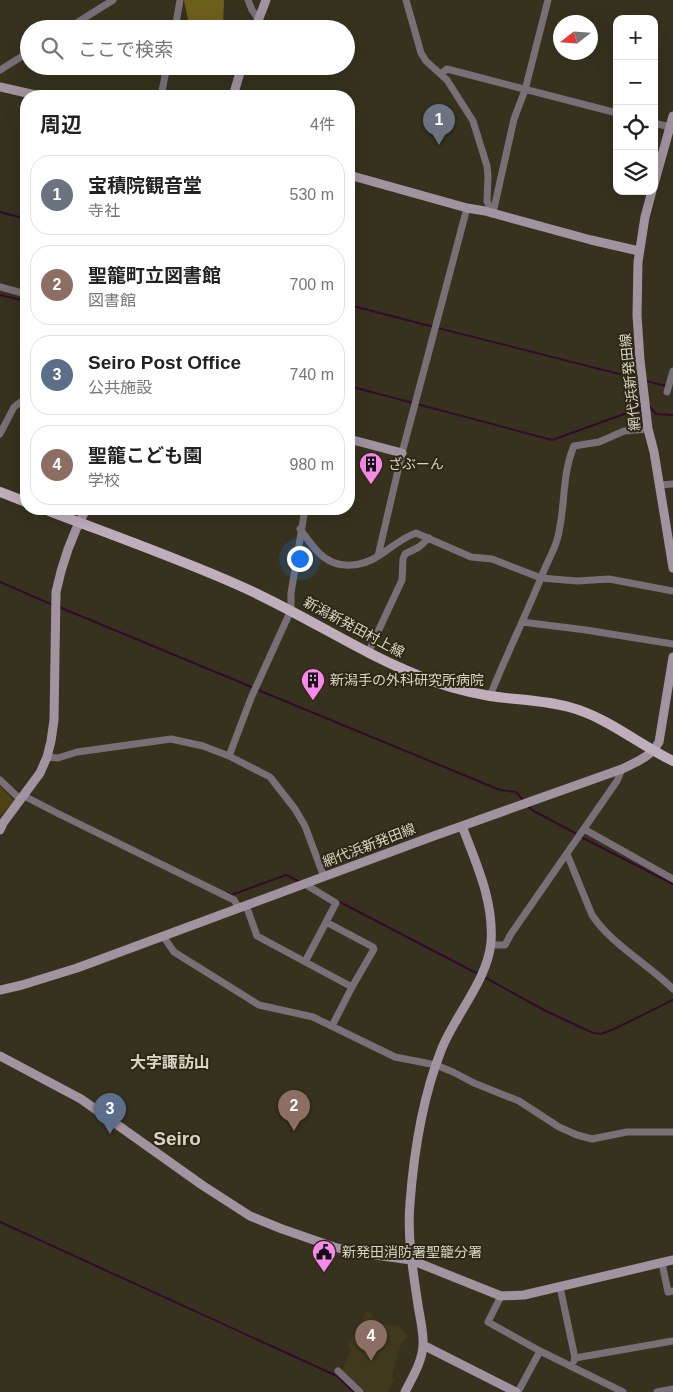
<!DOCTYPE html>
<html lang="ja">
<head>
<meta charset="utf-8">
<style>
  :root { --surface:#fff; --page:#f2f2f2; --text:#222; --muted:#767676; --line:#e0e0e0; --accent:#db2777 }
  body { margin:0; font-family:Helvetica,"Noto Sans JP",sans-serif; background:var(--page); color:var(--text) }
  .controls { position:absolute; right:15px; top:15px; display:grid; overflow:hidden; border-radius:10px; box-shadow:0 5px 20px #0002 }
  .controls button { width:45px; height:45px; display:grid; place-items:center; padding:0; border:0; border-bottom:1px solid var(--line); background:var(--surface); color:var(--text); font:25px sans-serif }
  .compass { position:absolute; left:553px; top:15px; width:45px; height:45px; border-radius:50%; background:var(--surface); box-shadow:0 5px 20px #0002; rotate:253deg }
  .you { position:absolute; left:299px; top:558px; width:18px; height:18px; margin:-12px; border:4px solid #fff; border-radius:50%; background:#1a73e8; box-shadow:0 0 0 8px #1a73e833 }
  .badge { display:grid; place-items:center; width:32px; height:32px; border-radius:50%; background:var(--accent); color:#fff; font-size:16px; font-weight:700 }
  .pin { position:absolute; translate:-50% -41px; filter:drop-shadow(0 1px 2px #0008) }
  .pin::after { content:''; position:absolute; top:26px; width:18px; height:15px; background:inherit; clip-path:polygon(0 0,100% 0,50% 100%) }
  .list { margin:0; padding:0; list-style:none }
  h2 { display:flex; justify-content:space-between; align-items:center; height:65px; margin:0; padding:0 20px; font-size:21px }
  h2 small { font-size:16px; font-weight:400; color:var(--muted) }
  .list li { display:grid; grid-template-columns:32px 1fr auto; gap:15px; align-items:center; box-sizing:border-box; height:80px; margin:0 10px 10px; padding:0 10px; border:1px solid var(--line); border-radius:20px }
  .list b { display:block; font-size:19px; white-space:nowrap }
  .list p { margin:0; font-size:16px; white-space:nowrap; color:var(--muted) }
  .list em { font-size:16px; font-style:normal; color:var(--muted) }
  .icon { flex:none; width:28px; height:28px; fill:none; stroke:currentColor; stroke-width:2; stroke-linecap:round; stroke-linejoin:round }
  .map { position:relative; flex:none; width:673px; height:1392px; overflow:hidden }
  .search { position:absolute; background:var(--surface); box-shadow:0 5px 20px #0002; left:20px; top:20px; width:335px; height:55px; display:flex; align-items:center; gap:12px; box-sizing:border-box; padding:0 18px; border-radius:28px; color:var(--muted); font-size:19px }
  .panel { position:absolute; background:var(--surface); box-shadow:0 5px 20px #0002; left:20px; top:90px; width:335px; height:425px; border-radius:20px }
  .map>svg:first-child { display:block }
  .built { fill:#41391e }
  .green { fill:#4e4214 }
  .forest { fill:#6f5f1d }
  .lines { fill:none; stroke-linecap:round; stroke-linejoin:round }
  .stream { stroke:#340930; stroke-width:2 }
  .street { stroke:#797077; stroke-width:7 }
  .secondary { stroke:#a1939f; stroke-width:9 }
  .primary { stroke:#c0aebd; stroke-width:10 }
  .labels { text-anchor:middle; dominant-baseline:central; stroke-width:4; stroke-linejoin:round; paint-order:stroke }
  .street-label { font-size:14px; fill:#d8d5c8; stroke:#2d2814 }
  .poi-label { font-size:14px; fill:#d8d5c8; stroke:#2d2814; text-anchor:start }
  .quarter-label { font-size:16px; font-weight:bold; fill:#d8d5c8; stroke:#2d2814 }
  .district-label { font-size:19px; font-weight:bold; fill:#d8d5c8; stroke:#2d2814 }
</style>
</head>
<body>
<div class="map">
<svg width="673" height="1392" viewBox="0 0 673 1392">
  <rect width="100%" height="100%" fill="#37321e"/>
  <path class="built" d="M 367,1310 L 381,1324 L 398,1326 L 408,1337 L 403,1341 L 399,1350 L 392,1378 L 394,1380 L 387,1392 L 366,1392 L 342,1371 L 351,1350 L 348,1346 Z"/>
  <path class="green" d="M 0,786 L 14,801 L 0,816 Z"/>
  <path class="forest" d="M 184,0 L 224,0 L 223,29 L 190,29 Z"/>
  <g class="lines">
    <path class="stream" d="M 0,212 L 26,219
      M 0,295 L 26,301
      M 349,305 L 434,327
      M 438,328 L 639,379
      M 647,381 L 666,386
      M 349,386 L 552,440 L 641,408
      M 650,407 L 656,414 L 673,415
      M 0,582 L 53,605
      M 59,607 L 254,688
      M 258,690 L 500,790 L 516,792 L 524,801
      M 529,807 L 532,810 L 577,834
      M 581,837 L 673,884
      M 226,892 L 231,895 L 286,875 L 300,882
      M 338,901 L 478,974
      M 484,977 L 544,1010 L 593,1033 L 601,1034 L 614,1029 L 673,1000
      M 0,1222 L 337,1376 L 354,1392"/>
    <path class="street" d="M 248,0 L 252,10 L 259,20
      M 406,0 L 421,53 L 426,61 L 447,80 L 473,121 L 487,166 L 488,176 L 487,201 L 493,214
      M 67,29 L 113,0
      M 175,29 L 180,0
      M 0,70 L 29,52
      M 441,74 L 447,69 L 617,113
      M 161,96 L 167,66
      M 654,123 L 670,127
      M 493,213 L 514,119 L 525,90 L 548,0
      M 0,287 L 26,294
      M 667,392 L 673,371
      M 0,434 L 14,407 L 26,398
      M 659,485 L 673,484
      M 300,529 C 306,537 312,546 319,553 C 336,570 361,568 380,555 C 392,547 402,538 416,533 L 471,557 L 492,559 L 541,578 L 577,581 L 609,579 L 673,591
      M 378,556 L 402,453 L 467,208
      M 522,622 L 586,630 L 673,644
      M 368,653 L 402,580 L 403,559 L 405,554 L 419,547 L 429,538
      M 490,696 C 507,653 528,611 545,568 C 549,559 554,550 557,540 C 566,509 561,476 574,446 L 599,442 L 624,431 L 648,429
      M 229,756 L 251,698 L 291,610 L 291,593 L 305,509
      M 47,757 L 58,758 L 77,752 L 171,739 L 203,746 L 229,756 L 270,777 L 295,809 L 305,826 L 324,877
      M 0,780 L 21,800
      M 24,796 L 59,814 L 234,900 L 239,908
      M 584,829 L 673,879
      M 567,854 L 592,915 C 611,944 648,964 673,989
      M 246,905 L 257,936 L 352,987 L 332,1026
      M 326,922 L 373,947 L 374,949 L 352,987
      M 163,936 L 174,952 L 259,1005 L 313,1017 L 395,1057 L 436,1065 L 453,1072 L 474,1083 L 519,1101 L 559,1127 L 577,1135 L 592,1139 L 627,1132 L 673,1132
      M 491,945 L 505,945 L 511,934 L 617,781 L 622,769
      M 305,962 L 336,903 L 308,886 L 307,883
      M 662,1263 L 668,1292 L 673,1291
      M 560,1287 L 575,1358 L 574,1361
      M 501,1296 L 488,1322 L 540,1351 L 623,1392
      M 575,1358 L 673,1341
      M 338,1371 L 360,1392
      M 518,1392 L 540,1351
      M 657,1392 L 673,1389"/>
    <path class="secondary" d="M 255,29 L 266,0
      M 0,87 L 40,96
      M 233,96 L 242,66
      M 349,175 L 467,208 L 485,211 L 591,240 L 639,251
      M 654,184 L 673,116
      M 652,191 L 645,217 L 638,262 L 637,315 L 640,360 L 648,429 L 654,452 L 673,568
      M 349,439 L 402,453
      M 0,830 L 3,823 L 40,773 L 47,757 L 51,741 L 54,720 L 56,592 C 62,563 72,535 86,509
      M 0,990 L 22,985 L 77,968 L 431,837 L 622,769 C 636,762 651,757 659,742 L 673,657
      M 0,1056 L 81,1099 L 202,1185 L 250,1216 L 282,1229 L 334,1247 L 354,1252 L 411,1260 L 501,1296 L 524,1295 L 673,1260
      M 423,1345 L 516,1392
      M 405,1392 C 412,1378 422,1362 423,1346 C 424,1333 420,1318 418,1305 C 413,1271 407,1238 410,1203 C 414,1150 422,1098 442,1048 C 456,1014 488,979 491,942 C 494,901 476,863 462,826"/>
    <path class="primary" d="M 0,492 L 26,502
      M 44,509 C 109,534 175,557 238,585 C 300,612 355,650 417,675 C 440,685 466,692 490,696 C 516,700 543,700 569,707 C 607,717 638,744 673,761"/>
  </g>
  <defs>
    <g id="building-pin" transform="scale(1.25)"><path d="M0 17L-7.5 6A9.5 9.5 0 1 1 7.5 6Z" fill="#f888ea" stroke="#2d2814"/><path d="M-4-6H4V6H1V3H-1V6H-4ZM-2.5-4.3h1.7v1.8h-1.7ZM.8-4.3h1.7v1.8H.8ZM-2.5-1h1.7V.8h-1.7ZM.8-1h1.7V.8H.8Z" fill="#111"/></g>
    <g id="civic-pin" transform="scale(1.25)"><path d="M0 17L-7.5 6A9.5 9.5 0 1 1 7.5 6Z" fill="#f888ea" stroke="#2d2814"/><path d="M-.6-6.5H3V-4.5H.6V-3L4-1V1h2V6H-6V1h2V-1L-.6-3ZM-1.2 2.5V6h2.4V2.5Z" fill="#111"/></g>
  </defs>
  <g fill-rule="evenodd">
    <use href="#building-pin" x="371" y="464"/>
    <use href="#building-pin" x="313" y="680"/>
    <use href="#civic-pin" x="324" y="1252"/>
  </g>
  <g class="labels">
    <g class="street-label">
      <text transform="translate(630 382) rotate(-96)">網代浜新発田線</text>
      <text transform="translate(354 627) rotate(28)">新潟新発田村上線</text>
      <text transform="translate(369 845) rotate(-21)">網代浜新発田線</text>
    </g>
    <g class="poi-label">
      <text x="388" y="464">ざぶーん</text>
      <text x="330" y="680">新潟手の外科研究所病院</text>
      <text x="342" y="1252">新発田消防署聖籠分署</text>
    </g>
    <g class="quarter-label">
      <text x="170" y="1062">大字諏訪山</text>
    </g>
    <g class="district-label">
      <text x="177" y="1138">Seiro</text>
    </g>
  </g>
</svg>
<div class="controls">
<button>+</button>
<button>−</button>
<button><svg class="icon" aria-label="locate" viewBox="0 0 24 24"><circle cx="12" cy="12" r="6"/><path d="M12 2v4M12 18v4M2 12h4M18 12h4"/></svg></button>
<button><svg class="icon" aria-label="layers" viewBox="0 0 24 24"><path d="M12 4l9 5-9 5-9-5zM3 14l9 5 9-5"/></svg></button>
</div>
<svg class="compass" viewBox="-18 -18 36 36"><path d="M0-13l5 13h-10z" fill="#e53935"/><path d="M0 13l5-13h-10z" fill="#767676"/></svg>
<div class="you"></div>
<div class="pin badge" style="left:439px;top:145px;background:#6b7280">1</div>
<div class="pin badge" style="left:294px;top:1131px;background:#8d6e63">2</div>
<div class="pin badge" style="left:110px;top:1134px;background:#5c6f8a">3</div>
<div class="pin badge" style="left:371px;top:1361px;background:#8d6e63">4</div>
<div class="search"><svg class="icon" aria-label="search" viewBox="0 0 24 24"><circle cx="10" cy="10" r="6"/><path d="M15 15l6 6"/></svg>ここで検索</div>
<section class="panel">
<h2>周辺<small>4件</small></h2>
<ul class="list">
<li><span class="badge" style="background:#6b7280">1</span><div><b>宝積院観音堂</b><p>寺社</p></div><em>530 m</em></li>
<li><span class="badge" style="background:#8d6e63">2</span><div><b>聖籠町立図書館</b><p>図書館</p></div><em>700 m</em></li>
<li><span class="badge" style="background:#5c6f8a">3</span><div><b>Seiro Post Office</b><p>公共施設</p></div><em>740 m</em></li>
<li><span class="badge" style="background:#8d6e63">4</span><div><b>聖籠こども園</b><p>学校</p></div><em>980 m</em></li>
</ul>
</section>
</div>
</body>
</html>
